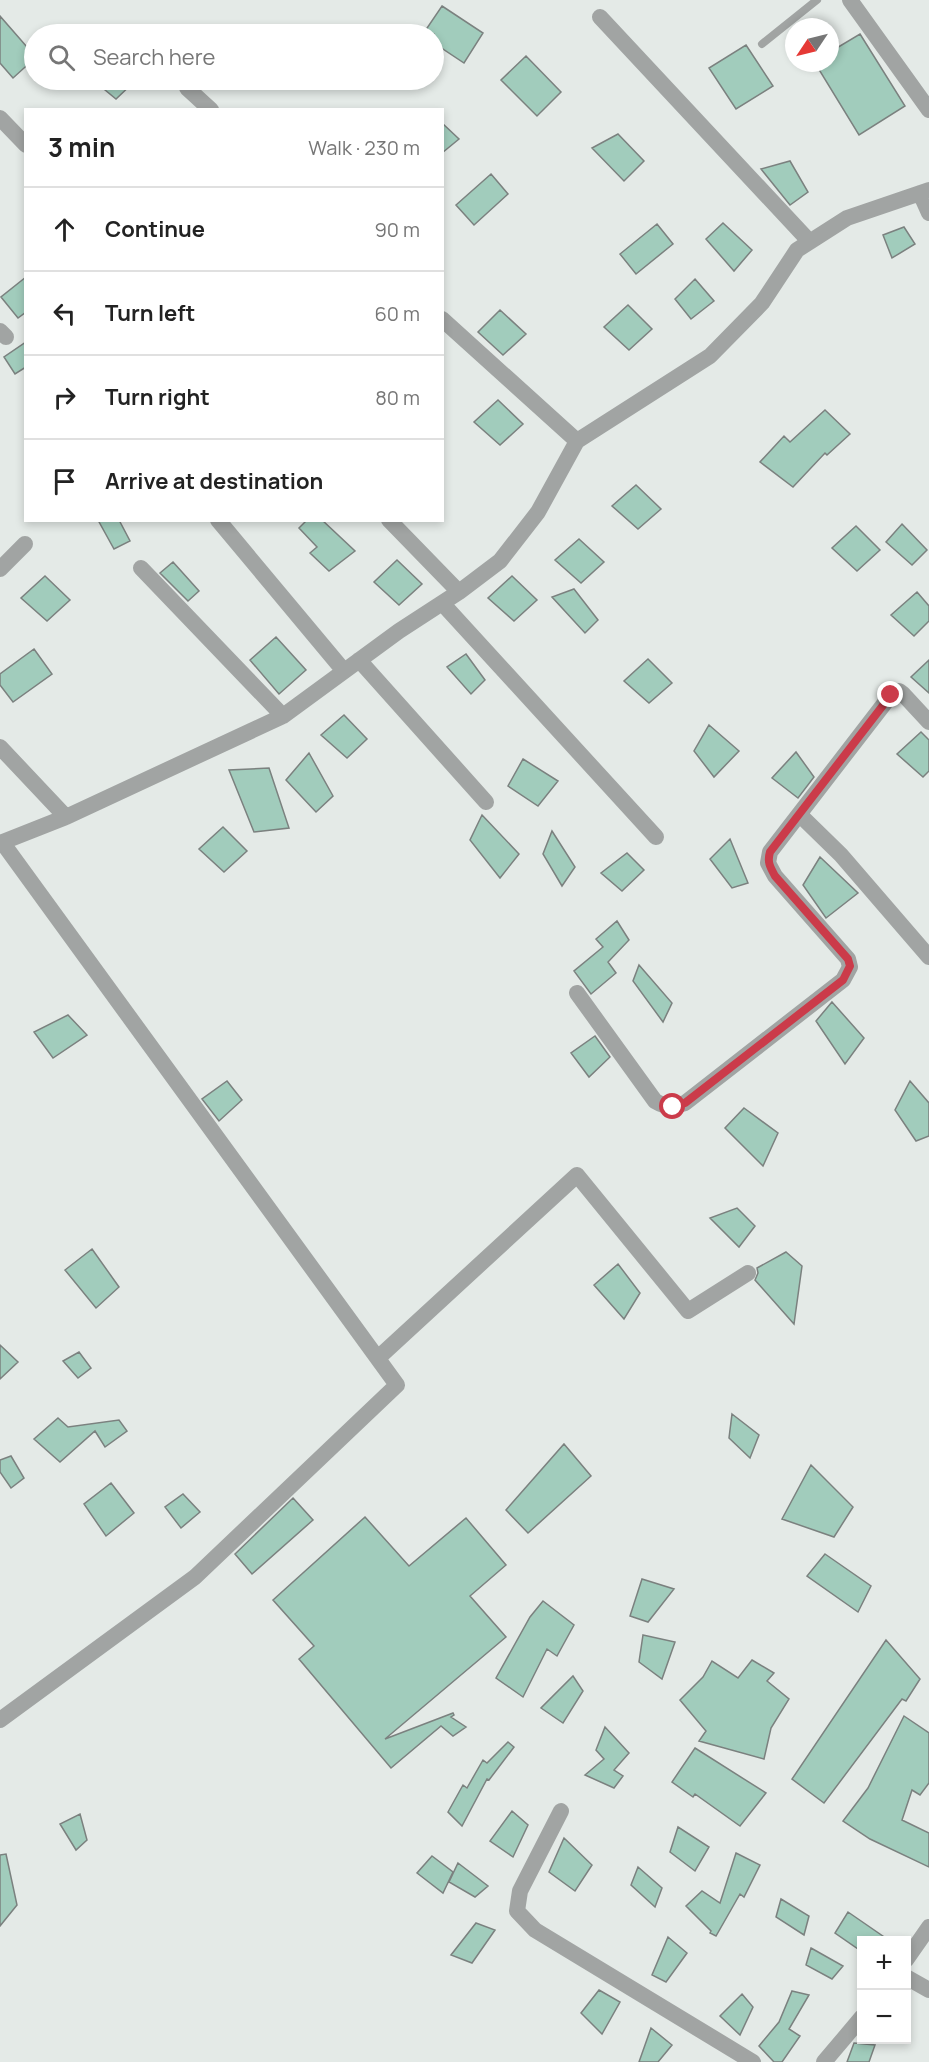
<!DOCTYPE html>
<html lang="en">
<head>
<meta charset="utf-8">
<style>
  :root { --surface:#fff; --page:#f2f2f2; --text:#222; --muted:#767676; --line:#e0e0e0 }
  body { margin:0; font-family:Manrope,sans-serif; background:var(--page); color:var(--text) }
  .controls { position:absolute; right:18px; bottom:18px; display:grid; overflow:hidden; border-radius:0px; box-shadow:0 3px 9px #0003 }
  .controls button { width:54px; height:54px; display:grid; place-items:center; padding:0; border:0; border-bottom:2px solid var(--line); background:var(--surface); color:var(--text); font:30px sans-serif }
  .compass { position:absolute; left:785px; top:18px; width:54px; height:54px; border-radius:50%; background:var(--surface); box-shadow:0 3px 9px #0003; rotate:235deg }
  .stop { position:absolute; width:18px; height:18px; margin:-14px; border:4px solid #cb3b4a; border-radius:50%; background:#fff }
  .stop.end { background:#cb3b4a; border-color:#fff; box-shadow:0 2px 6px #0008 }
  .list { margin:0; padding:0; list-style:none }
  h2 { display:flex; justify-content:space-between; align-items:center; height:78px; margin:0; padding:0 24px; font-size:26px }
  h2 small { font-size:20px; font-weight:400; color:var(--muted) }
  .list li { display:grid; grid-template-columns:39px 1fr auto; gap:18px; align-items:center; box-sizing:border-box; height:84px; padding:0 24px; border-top:2px solid var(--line) }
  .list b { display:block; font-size:22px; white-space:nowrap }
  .list em { font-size:20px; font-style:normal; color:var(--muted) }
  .icon { flex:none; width:33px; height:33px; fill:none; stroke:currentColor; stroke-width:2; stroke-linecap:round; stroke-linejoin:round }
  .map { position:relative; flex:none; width:929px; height:2062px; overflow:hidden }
  .search { position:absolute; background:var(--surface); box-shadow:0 3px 9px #0003; left:24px; top:24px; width:420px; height:66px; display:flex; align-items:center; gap:15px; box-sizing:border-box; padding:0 21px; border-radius:33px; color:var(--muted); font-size:22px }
  .panel { position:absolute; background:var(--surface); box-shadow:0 3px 9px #0003; left:24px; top:108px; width:420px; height:414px; border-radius:0px }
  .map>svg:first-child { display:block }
  .building { fill:#a1ccbc; stroke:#7b817f; stroke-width:1.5 }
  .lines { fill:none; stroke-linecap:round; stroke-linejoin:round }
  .lane { stroke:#a1a4a3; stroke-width:8 }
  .street { stroke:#a1a4a3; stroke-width:16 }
  .route { stroke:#cb3b4a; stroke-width:8 }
</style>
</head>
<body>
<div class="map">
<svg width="929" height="2062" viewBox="0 0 929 2062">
  <rect width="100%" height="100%" fill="#e4eae7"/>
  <path class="building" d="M 442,6 L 483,33 L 464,63 L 434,43 L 434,34 L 423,34 Z
    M 0,16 L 34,55 L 34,59 L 13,78 L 0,63 Z
    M 860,34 L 905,106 L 859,135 L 815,63 L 830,63 L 830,52 Z
    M 746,45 L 773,86 L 736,109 L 709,68 Z
    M 526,56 L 561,92 L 537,116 L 501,80 Z
    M 93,80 L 136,80 L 116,99 Z
    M 442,123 L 459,139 L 442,153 Z
    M 618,134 L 644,161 L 624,181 L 592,148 Z
    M 790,161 L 808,192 L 790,205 L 761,169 Z
    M 491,174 L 508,194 L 474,225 L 456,205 Z
    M 723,223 L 752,250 L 734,271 L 706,239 Z
    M 657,224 L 673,244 L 636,274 L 620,254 Z
    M 904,227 L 915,244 L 892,258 L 883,235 Z
    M 26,277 L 26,312 L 18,318 L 1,297 Z
    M 695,279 L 714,301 L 691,319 L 675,299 Z
    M 628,305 L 652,329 L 629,350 L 604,327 Z
    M 500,310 L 526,334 L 503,355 L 478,332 Z
    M 26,342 L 26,367 L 15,374 L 4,357 Z
    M 498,400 L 523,424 L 500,445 L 474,422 Z
    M 825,410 L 850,434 L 827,455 L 825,453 L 793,487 L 760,462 L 784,436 L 790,442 Z
    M 636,485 L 661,509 L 638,529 L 612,506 Z
    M 98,520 L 119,520 L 130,541 L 114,549 Z
    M 307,520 L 322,520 L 355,551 L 329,571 L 310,553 L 317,547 L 299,528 Z
    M 902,524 L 927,550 L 912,565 L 886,542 Z
    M 856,526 L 880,550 L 857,571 L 832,548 Z
    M 579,539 L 604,562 L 581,583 L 555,560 Z
    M 397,560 L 422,584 L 399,605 L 374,582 Z
    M 173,562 L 199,591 L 188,601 L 160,573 Z
    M 45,576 L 70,600 L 47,621 L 21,598 Z
    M 512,576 L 537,600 L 514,621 L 488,598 Z
    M 574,589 L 598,620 L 585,633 L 552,597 Z
    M 917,592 L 929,606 L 929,621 L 914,636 L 891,615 Z
    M 276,637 L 306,670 L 279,694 L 250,660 Z
    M 34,649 L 52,674 L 13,702 L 0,685 L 0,674 Z
    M 466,654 L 485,680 L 471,694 L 447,667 Z
    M 648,659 L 672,683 L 649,703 L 624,681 Z
    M 929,660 L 929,693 L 911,677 Z
    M 344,715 L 367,739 L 347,758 L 321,735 Z
    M 709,725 L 739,751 L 714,777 L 694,751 Z
    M 921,732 L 929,740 L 929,771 L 923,777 L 897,754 Z
    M 796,752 L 814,777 L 798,798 L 772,778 Z
    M 309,753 L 333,796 L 316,812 L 286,780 Z
    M 523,759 L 558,781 L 538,806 L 508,786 Z
    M 269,768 L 289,828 L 254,832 L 229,770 Z
    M 482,815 L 519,854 L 500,878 L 470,840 Z
    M 223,827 L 247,851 L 224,872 L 199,849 Z
    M 552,831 L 575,867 L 562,886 L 543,854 Z
    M 730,839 L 748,883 L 732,888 L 710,859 Z
    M 627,853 L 644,870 L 622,891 L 601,873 Z
    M 820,857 L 858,893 L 826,918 L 803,885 Z
    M 617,921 L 629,940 L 608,962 L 616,973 L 591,994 L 574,971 L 603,947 L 596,939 Z
    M 639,965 L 672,1003 L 663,1022 L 633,981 Z
    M 832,1002 L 864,1038 L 845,1064 L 816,1021 Z
    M 68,1015 L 87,1035 L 53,1058 L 34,1032 Z
    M 595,1036 L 610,1057 L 589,1077 L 571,1053 Z
    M 227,1081 L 242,1100 L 219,1121 L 202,1099 Z
    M 910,1081 L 929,1103 L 929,1136 L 916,1141 L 895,1110 Z
    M 744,1108 L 778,1133 L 763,1166 L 725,1128 Z
    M 737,1208 L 755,1226 L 739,1247 L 710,1218 Z
    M 92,1249 L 119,1287 L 96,1308 L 65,1270 Z
    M 786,1252 L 802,1266 L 794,1324 L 755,1280 L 758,1273 L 757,1268 Z
    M 618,1264 L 640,1293 L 624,1319 L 594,1285 Z
    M 0,1345 L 18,1362 L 0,1379 Z
    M 79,1352 L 91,1368 L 78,1378 L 63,1361 Z
    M 732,1414 L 759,1435 L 750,1458 L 729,1438 Z
    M 58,1418 L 68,1427 L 119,1420 L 127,1431 L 105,1447 L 95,1431 L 60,1462 L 34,1439 Z
    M 564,1444 L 591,1476 L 528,1533 L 506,1510 Z
    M 11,1456 L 24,1478 L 11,1488 L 0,1472 L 0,1460 Z
    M 811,1465 L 853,1507 L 834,1537 L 782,1519 Z
    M 111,1483 L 134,1513 L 106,1536 L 84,1504 Z
    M 183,1494 L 200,1512 L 181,1528 L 165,1507 Z
    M 293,1498 L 313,1520 L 252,1574 L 235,1554 Z
    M 365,1517 L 409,1566 L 466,1518 L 506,1565 L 470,1596 L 506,1637 L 385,1739 L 453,1713 L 454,1715 L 451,1717 L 466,1727 L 453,1736 L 441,1726 L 391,1768 L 299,1659 L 314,1646 L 273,1600 Z
    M 825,1554 L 871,1586 L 858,1612 L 807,1576 Z
    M 642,1579 L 674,1589 L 648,1622 L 630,1616 Z
    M 543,1601 L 574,1625 L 557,1656 L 547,1649 L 523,1697 L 496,1678 L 530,1617 Z
    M 643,1635 L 675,1642 L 662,1679 L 639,1662 Z
    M 886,1640 L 920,1679 L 906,1701 L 902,1699 L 824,1803 L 792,1779 Z
    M 752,1660 L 774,1673 L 767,1681 L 789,1699 L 771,1728 L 764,1759 L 699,1741 L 706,1731 L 680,1700 L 703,1677 L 712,1661 L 738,1678 Z
    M 573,1676 L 583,1691 L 563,1723 L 541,1708 Z
    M 904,1716 L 929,1733 L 929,1783 L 920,1795 L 912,1790 L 902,1820 L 929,1833 L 929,1867 L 870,1839 L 843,1821 L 868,1788 Z
    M 605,1727 L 629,1753 L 614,1770 L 623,1776 L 614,1788 L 585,1775 L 604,1759 L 596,1750 Z
    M 508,1742 L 514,1747 L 489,1780 L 487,1779 L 462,1826 L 448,1812 L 463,1785 L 467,1788 L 483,1760 L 487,1763 Z
    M 695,1748 L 766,1793 L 740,1826 L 695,1794 L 693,1797 L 672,1782 Z
    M 512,1811 L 528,1825 L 513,1857 L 490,1841 Z
    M 80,1814 L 87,1840 L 76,1850 L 60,1824 Z
    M 678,1827 L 709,1847 L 695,1871 L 670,1852 Z
    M 564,1838 L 592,1865 L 575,1891 L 549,1872 Z
    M 736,1853 L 760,1865 L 744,1897 L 740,1894 L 716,1936 L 710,1933 L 711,1931 L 686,1906 L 702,1891 L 720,1903 Z
    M 6,1854 L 17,1905 L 0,1926 L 0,1855 Z
    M 432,1856 L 453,1872 L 443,1893 L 417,1873 Z
    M 458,1863 L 488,1886 L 475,1897 L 449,1882 Z
    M 638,1867 L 662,1888 L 655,1907 L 631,1885 Z
    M 781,1899 L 809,1916 L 804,1935 L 776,1917 Z
    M 848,1912 L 890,1941 L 861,1941 L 861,1951 L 835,1933 Z
    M 476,1923 L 495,1930 L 472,1963 L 451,1955 Z
    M 668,1937 L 687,1953 L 666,1982 L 652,1975 Z
    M 811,1948 L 843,1966 L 832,1979 L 806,1965 Z
    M 599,1990 L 620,2002 L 602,2034 L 581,2013 Z
    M 792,1991 L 809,1995 L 789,2029 L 800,2036 L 782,2062 L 774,2062 L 759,2046 L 779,2022 Z
    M 742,1994 L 753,2007 L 740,2035 L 720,2016 Z
    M 651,2028 L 672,2045 L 658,2062 L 639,2062 Z
    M 854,2043 L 875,2045 L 869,2062 L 847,2062 Z"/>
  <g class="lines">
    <path class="lane" d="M 762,44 L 817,0"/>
    <path class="street" d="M 850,0 L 929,110
      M 600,17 L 810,242
      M 187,88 L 211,110
      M 0,118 L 26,145
      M 920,193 L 929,213
      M 442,319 L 577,441
      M 0,331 L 6,337
      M 218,520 L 344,671
      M 389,520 L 459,592
      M 141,568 L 283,716
      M 0,569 L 25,544
      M 442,603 L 656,837
      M 359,660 L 486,802
      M 0,747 L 66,817
      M 800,815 L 841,855 L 929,957
      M 0,843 L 66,817 L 283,716 L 399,631 L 459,592 L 500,561 L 538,512 L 577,441 L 710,356 L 762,303 L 797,250 L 847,218 L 929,190
      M 577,993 L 655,1101 C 667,1108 672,1107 685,1103 L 843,980 L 850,967 L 848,959 L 775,876 L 768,863 L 770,852 L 891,695 L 899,691 L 903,694 L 929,722
      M 378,1358 L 577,1175 L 688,1311 L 748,1273
      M 0,1720 L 195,1577 L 397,1385 L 2,842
      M 561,1811 L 520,1891 L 517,1911 L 535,1930 L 753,2062
      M 906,1960 L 929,1927
      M 906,1977 L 929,1990
      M 824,2062 L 862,2017"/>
  </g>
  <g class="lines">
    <path class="route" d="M 673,1107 L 685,1103 L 843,980 L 850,966 L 848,959 L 775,876 C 770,867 767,862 770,852 L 891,695"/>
  </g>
</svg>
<div class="controls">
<button>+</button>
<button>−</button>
</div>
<svg class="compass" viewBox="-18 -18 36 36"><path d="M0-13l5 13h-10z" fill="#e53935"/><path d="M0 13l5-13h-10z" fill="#767676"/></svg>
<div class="stop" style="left:673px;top:1107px"></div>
<div class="stop end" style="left:891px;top:695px"></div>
<div class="search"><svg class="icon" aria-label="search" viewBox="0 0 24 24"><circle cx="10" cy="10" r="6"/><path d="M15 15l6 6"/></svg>Search here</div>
<section class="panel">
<h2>3 min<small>Walk · 230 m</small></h2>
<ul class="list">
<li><svg class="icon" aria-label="ahead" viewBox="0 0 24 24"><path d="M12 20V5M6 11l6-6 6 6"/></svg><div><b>Continue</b></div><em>90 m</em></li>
<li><svg class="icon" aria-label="left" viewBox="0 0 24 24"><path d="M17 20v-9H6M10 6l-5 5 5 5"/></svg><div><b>Turn left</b></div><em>60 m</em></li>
<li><svg class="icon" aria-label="right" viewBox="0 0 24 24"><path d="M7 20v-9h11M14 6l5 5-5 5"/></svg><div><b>Turn right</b></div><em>80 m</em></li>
<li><svg class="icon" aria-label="arrive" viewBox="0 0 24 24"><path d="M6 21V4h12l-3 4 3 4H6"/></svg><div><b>Arrive at destination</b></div></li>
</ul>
</section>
</div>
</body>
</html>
